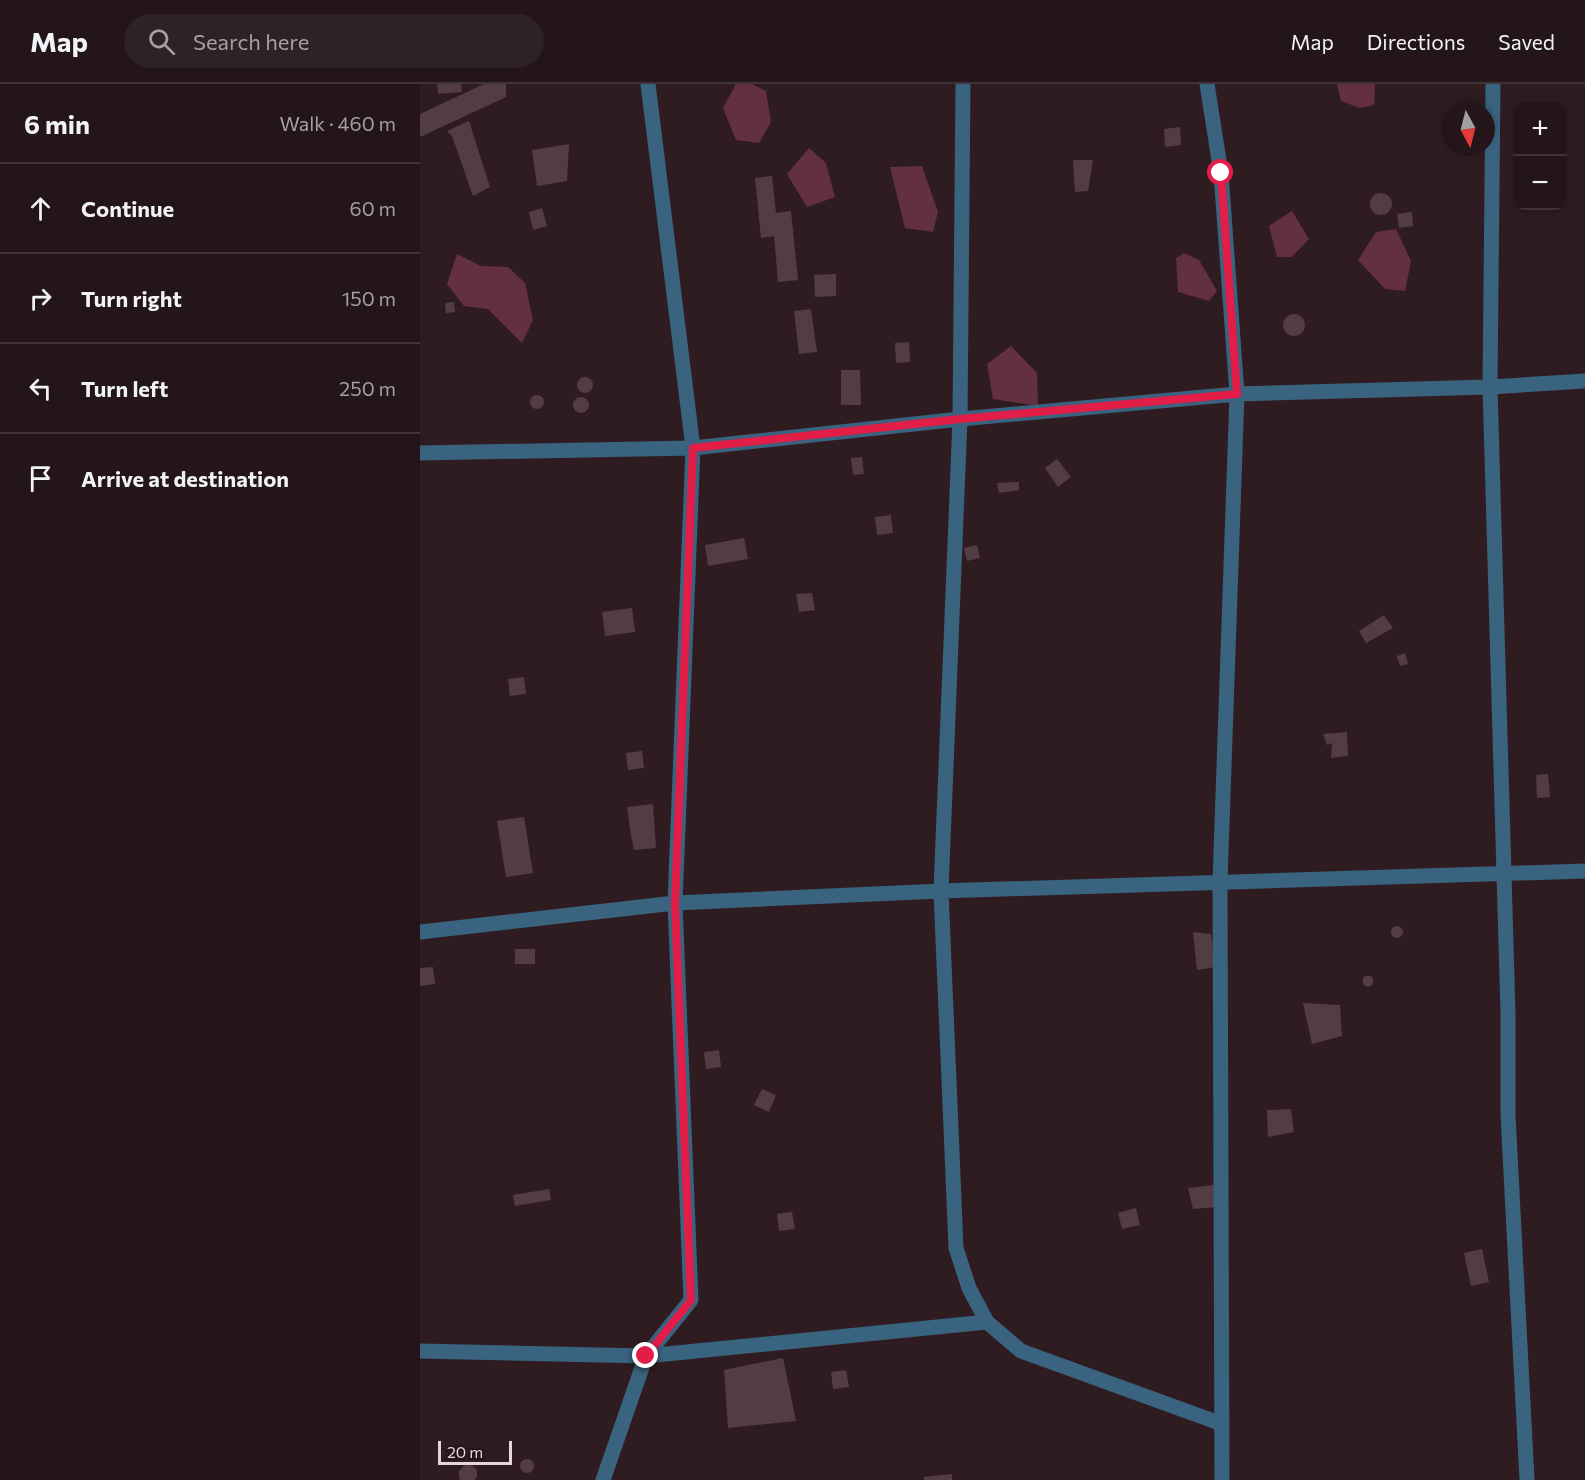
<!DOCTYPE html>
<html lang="en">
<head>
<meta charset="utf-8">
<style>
  :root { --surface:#231519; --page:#2f2226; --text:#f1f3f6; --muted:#a39fa2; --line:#403438 }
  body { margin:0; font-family:Commissioner,sans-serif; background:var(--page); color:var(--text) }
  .controls { position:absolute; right:18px; top:18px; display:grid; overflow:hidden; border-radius:12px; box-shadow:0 3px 9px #0003 }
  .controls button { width:54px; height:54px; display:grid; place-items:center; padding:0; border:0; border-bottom:2px solid var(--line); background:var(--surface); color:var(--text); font:30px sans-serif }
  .compass { position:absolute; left:1021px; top:18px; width:54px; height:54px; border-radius:50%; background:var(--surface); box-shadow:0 3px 9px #0003; rotate:173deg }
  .scale { position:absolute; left:18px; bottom:15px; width:74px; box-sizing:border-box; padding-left:6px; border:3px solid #e4d7da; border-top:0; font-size:16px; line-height:21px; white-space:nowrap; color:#e4d7da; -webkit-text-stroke:4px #251318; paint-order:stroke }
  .stop { position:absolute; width:18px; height:18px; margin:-14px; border:4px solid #e11d48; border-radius:50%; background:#fff }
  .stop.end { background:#e11d48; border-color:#fff; box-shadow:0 2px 6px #0008 }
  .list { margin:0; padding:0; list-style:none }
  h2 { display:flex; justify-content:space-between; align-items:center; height:78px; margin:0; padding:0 24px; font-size:26px }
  h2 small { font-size:20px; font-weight:400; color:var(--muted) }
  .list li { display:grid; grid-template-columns:39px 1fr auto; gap:18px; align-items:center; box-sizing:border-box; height:90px; padding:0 24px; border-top:2px solid var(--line) }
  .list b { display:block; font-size:22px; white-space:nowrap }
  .list em { font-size:20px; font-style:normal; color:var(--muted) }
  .icon { flex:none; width:33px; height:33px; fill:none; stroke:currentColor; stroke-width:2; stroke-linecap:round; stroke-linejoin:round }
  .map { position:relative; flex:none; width:1165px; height:1396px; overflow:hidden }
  header { display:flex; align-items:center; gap:36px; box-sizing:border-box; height:84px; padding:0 30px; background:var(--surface); border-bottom:2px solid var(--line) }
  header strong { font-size:28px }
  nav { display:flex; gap:33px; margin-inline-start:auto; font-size:21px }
  .search { width:420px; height:54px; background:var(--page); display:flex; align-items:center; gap:15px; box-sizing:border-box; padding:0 21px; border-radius:33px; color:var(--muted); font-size:22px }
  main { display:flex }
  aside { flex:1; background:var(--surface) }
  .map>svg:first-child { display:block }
  .green { fill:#62303e }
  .building { fill:#523d42 }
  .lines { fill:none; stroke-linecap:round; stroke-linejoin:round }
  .minor { stroke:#39637e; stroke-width:15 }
  .route { stroke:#e11d48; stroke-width:8 }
</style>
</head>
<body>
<header>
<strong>Map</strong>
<div class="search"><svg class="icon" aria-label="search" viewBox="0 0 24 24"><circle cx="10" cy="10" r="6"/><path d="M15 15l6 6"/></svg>Search here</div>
<nav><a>Map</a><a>Directions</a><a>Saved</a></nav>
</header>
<main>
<aside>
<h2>6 min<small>Walk · 460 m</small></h2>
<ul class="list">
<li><svg class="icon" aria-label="ahead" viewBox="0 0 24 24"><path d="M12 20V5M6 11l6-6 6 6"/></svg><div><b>Continue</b></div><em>60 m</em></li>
<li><svg class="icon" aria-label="right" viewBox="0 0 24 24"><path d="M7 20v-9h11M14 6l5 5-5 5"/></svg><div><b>Turn right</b></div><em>150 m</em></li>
<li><svg class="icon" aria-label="left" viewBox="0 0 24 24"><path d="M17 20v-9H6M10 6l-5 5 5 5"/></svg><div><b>Turn left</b></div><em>250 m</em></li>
<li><svg class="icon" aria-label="arrive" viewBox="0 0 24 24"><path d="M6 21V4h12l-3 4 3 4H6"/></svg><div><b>Arrive at destination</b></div></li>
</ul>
</aside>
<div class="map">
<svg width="1165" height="1396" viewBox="0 0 1165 1396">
  <rect width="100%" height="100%" fill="#2f1c21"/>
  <path class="green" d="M 316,0 L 332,0 L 346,7 L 351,38 L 339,59 L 316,56 L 303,24 Z
    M 917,0 L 955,0 L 954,21 L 940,24 L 921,17 Z
    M 389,64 L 406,79 L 415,113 L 387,123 L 367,90 Z
    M 502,82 L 518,128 L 513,148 L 485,144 L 470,83 Z
    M 872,127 L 889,155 L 872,173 L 857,173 L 849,142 Z
    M 976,145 L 991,177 L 985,207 L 965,205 L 938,176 L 956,148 Z
    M 764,169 L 779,176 L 797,207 L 789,217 L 758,208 L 756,174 Z
    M 37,170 L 61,182 L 88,183 L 105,199 L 113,236 L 102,259 L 68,225 L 44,222 L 27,200 Z
    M 591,262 L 617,289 L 618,322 L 573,315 L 567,280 Z"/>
  <path class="building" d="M 17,0 L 41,0 L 42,8 L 18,10 Z
    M 64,0 L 86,0 L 86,13 L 0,53 L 0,30 Z
    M 49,37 L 70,103 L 53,112 L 32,52 L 27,47 Z
    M 760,43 L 761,61 L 745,63 L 744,45 Z
    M 149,60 L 147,97 L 117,102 L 112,66 Z
    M 653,76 L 673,76 L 668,107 L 655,108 Z
    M 352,92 L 356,129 L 371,127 L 378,196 L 358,198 L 354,152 L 341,154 L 335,94 Z
    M950 120a11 11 0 1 1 22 0a11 11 0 1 1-22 0Z
    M 122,124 L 127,142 L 113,146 L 109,128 Z
    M 992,128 L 993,142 L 979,144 L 977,130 Z
    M 416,190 L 416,212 L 395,213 L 394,191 Z
    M 34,218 L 35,228 L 26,229 L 25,219 Z
    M 391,225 L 397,268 L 379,270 L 374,227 Z
    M863 241a11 11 0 1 1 22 0a11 11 0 1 1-22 0Z
    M 489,258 L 490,278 L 476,279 L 475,259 Z
    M 421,286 L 440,286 L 441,321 L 421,321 Z
    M157 301a8 8 0 1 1 16 0a8 8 0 1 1-16 0Z
    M110 318a7 7 0 1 1 14 0a7 7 0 1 1-14 0Z
    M153 321a8 8 0 1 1 16 0a8 8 0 1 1-16 0Z
    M 442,373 L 444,390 L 433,391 L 431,374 Z
    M 637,375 L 651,393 L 638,403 L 625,384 Z
    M 599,398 L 599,406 L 579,409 L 577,399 Z
    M 471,431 L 473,449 L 457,451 L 455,433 Z
    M 324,454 L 328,475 L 288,482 L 285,461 Z
    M 557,461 L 560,474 L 547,477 L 544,464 Z
    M 392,509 L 395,526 L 379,528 L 376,510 Z
    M 212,524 L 215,548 L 185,552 L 182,528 Z
    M 964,531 L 973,544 L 946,559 L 939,547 Z
    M 985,569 L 988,580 L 980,582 L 977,572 Z
    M 104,593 L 106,610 L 90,612 L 88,595 Z
    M 927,648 L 928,672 L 911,674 L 912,659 L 907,661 L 903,650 Z
    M 222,667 L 224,684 L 208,686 L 206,669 Z
    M 1128,690 L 1130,713 L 1117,714 L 1116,691 Z
    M 233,720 L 236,764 L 214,766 L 210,746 L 207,723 Z
    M 104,733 L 113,789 L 86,793 L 77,737 Z
    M971 848a6 6 0 1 1 12 0a6 6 0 1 1-12 0Z
    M 773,848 L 791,850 L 795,883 L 777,886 Z
    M 95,865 L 115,865 L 115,880 L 95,880 Z
    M 13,883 L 15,900 L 0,902 L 0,884 Z
    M942.5 897a5.5 5.5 0 1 1 11 0a5.5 5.5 0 1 1-11 0Z
    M 883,919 L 920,921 L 922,952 L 892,960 Z
    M 299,966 L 301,983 L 286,985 L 284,968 Z
    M 342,1005 L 356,1011 L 349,1028 L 334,1021 Z
    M 871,1025 L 874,1048 L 848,1053 L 847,1026 Z
    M 794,1101 L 797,1123 L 773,1125 L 768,1104 Z
    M 129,1105 L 131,1116 L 95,1122 L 93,1111 Z
    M 716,1124 L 720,1141 L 702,1145 L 698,1129 Z
    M 372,1128 L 375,1145 L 359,1147 L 357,1130 Z
    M 1062,1165 L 1069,1198 L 1051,1202 L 1044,1169 Z
    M 363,1274 L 376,1337 L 308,1344 L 304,1286 Z
    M 426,1286 L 429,1303 L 413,1305 L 411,1288 Z
    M100 1382a7 7 0 1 1 14 0a7 7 0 1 1-14 0Z
    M 46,1380 L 53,1382 L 57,1386 L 57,1392 L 55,1396 L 40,1396 L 39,1393 L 39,1387 Z
    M 532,1390 L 532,1396 L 504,1396 L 504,1393 Z"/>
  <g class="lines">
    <path class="minor" d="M 543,0 L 540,335 L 521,807 L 536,1164 L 549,1204 L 567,1238 L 601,1267 L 802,1340
      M 787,0 L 801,89 L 817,310 L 800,797 L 802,1396
      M 1073,0 L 1070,303 L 1088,929 L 1088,1031 L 1107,1396
      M 0,369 L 273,364 L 540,335 L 817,310 L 1070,303 L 1165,297
      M 0,848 L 255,819 L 521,807 L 1165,787
      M 0,1267 L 226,1272 L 567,1238
      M 183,1396 L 226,1272 L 271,1216 L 255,819 L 273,364 L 228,0"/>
  </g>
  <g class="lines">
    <path class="route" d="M 226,1272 L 271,1216 L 255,819 L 273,364 L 540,335 L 817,310 L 801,89"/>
  </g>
</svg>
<div class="controls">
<button>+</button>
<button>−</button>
</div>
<svg class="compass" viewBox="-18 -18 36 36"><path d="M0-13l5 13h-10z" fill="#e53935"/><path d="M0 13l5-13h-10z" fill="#a39fa2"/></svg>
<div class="scale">20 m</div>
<div class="stop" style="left:801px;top:89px"></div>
<div class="stop end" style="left:226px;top:1272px"></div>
</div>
</main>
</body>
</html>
